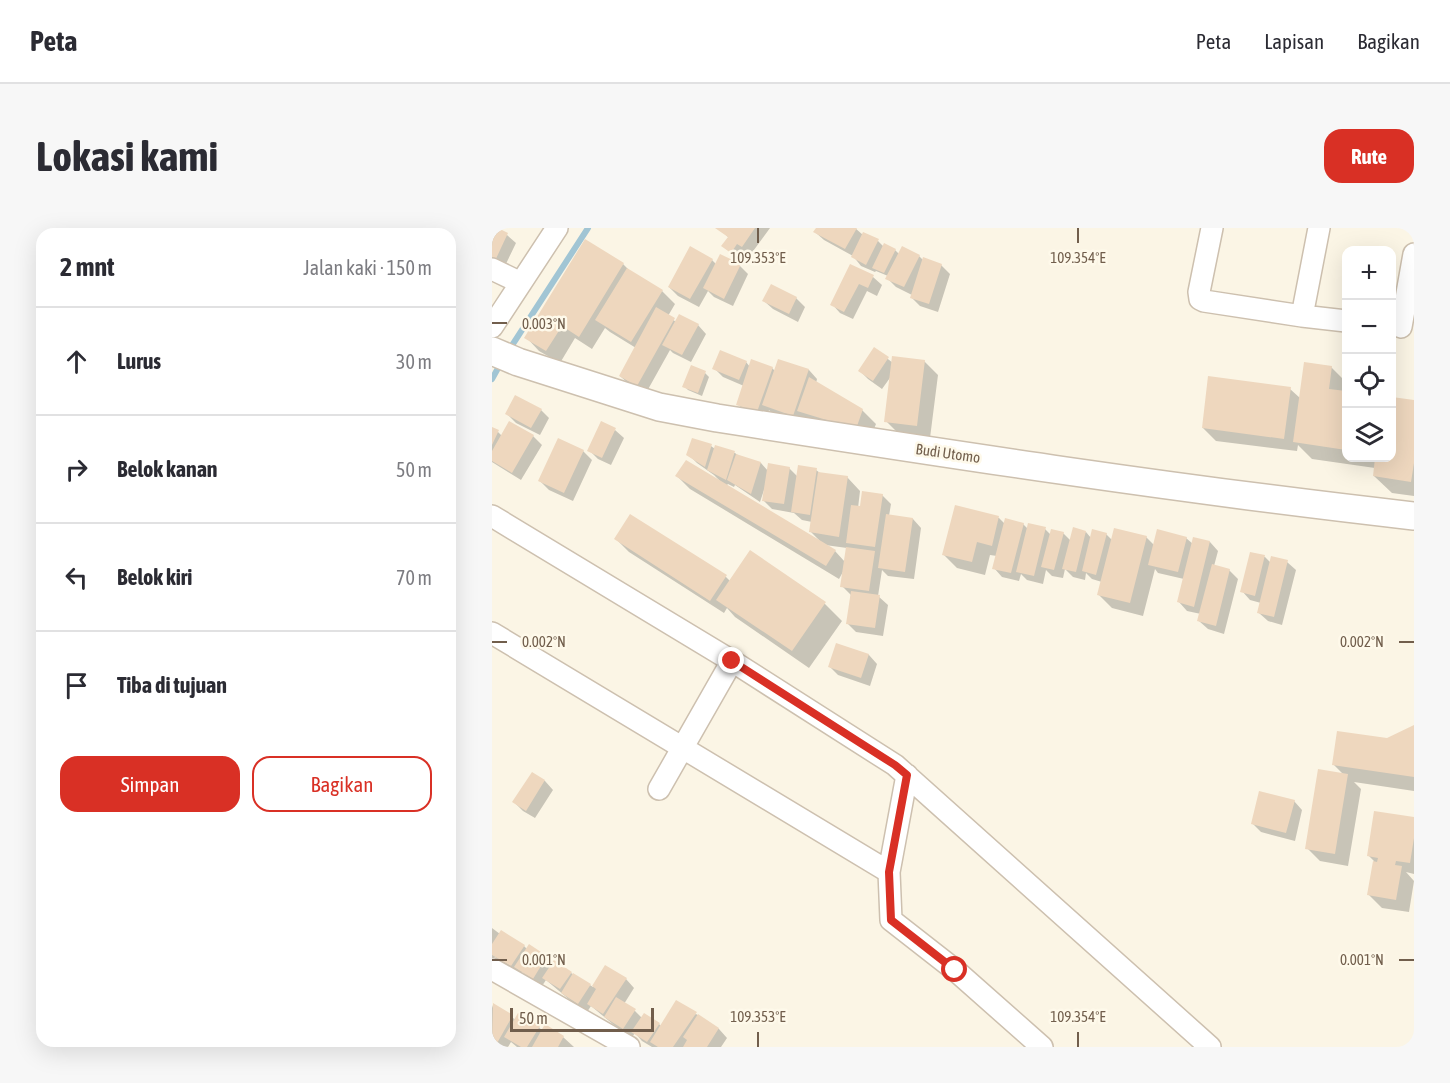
<!DOCTYPE html>
<html lang="id">
<head>
<meta charset="utf-8">
<style>
  :root { --surface:#fff; --page:#f7f7f7; --text:#2b2b33; --muted:#7c7c81; --line:#e1e1e2; --accent:#d93025 }
  body { margin:0; font-family:"Asap Condensed",sans-serif; background:var(--page); color:var(--text) }
  .controls { position:absolute; right:18px; top:18px; display:grid; overflow:hidden; border-radius:12px; box-shadow:0 6px 24px #0002 }
  .controls button { width:54px; height:54px; display:grid; place-items:center; padding:0; border:0; border-bottom:2px solid var(--line); background:var(--surface); color:var(--text); font:30px sans-serif }
  .scale { position:absolute; left:18px; bottom:15px; width:144px; box-sizing:border-box; padding-left:6px; border:3px solid #715e4c; border-top:0; font-size:16px; line-height:21px; white-space:nowrap; color:#715e4c; -webkit-text-stroke:4px #fef9ea; paint-order:stroke }
  .stop { position:absolute; width:18px; height:18px; margin:-14px; border:4px solid #d93025; border-radius:50%; background:#fff }
  .stop.end { background:#d93025; border-color:#fff; box-shadow:0 2px 6px #0008 }
  .list { margin:0; padding:0; list-style:none }
  h2 { display:flex; justify-content:space-between; align-items:center; height:78px; margin:0; padding:0 24px; font-size:26px }
  h2 small { font-size:20px; font-weight:400; color:var(--muted) }
  .list li { display:grid; grid-template-columns:39px 1fr auto; gap:18px; align-items:center; box-sizing:border-box; height:108px; padding:0 24px; border-top:2px solid var(--line) }
  .list b { display:block; font-size:22px; white-space:nowrap }
  .list em { font-size:20px; font-style:normal; color:var(--muted) }
  .actions { display:flex; gap:12px; padding:18px 24px }
  .actions a { flex:1; padding:14px 0; border:2px solid var(--accent); border-radius:18px; text-align:center; font-size:21px; color:var(--accent) }
  .actions .main { background:var(--accent); color:#fff }
  .icon { flex:none; width:33px; height:33px; fill:none; stroke:currentColor; stroke-width:2; stroke-linecap:round; stroke-linejoin:round }
  .map { position:relative; flex:none; width:922px; height:819px; overflow:hidden; border-radius:18px }
  header { display:flex; align-items:center; gap:36px; box-sizing:border-box; height:84px; padding:0 30px; background:var(--surface); border-bottom:2px solid var(--line) }
  header strong { font-size:28px }
  nav { display:flex; gap:33px; margin-inline-start:auto; font-size:21px }
  .intro { display:flex; align-items:center; justify-content:space-between; box-sizing:border-box; height:144px; padding:0 36px }
  h1 { margin:0; font-size:42px }
  .button { padding:15px 27px; border-radius:18px; background:var(--accent); color:#fff; font-size:21px; font-weight:700 }
  main { display:flex; gap:36px; padding:0 36px }
  aside { flex:1; background:var(--surface); border-radius:18px; box-shadow:0 6px 24px #0002 }
  .map>svg:first-child { display:block }
  .shadow { fill:#0003; fill-rule:evenodd }
  .lines { fill:none; stroke-linecap:round; stroke-linejoin:round }
  .stream { stroke:#a1c5d4; stroke-width:6 }
  .building { fill:#eed7be }
  .minor-casing { stroke:#cdc0af; stroke-width:24 }
  .tertiary-casing { stroke:#cdc0af; stroke-width:30 }
  .minor { stroke:#fff; stroke-width:21 }
  .tertiary { stroke:#fff; stroke-width:27 }
  .route { stroke:#d93025; stroke-width:8 }
  .ticks { fill:none; stroke:#715e4c; stroke-width:2 }
  .labels { text-anchor:middle; dominant-baseline:central; stroke-width:5; stroke-linejoin:round; paint-order:stroke }
  .street-label { font-size:15px; fill:#715e4c; stroke:#fef9ea }
  .ticks-label { font-size:15px; text-anchor:middle; fill:#715e4c; stroke:#fef9ea; stroke-width:5; stroke-linejoin:round; paint-order:stroke }
</style>
</head>
<body>
<header>
<strong>Peta</strong>
<nav><a>Peta</a><a>Lapisan</a><a>Bagikan</a></nav>
</header>
<div class="intro"><h1>Lokasi kami</h1><a class="button">Rute</a></div>
<main>
<aside>
<h2>2 mnt<small>Jalan kaki · 150 m</small></h2>
<ul class="list">
<li><svg class="icon" aria-label="ahead" viewBox="0 0 24 24"><path d="M12 20V5M6 11l6-6 6 6"/></svg><div><b>Lurus</b></div><em>30 m</em></li>
<li><svg class="icon" aria-label="right" viewBox="0 0 24 24"><path d="M7 20v-9h11M14 6l5 5-5 5"/></svg><div><b>Belok kanan</b></div><em>50 m</em></li>
<li><svg class="icon" aria-label="left" viewBox="0 0 24 24"><path d="M17 20v-9H6M10 6l-5 5 5 5"/></svg><div><b>Belok kiri</b></div><em>70 m</em></li>
<li><svg class="icon" aria-label="arrive" viewBox="0 0 24 24"><path d="M6 21V4h12l-3 4 3 4H6"/></svg><div><b>Tiba di tujuan</b></div></li>
</ul>
<div class="actions"><a class="main">Simpan</a><a>Bagikan</a></div>
</aside>
<div class="map">
<svg width="922" height="819" viewBox="0 0 922 819">
  <rect width="100%" height="100%" fill="#fbf5e5"/>
  <path class="shadow" d="M 0,0 L 15,7 L 24,15 L 11,42 L 0,37 Z
    M 227,0 L 278,0 L 259,26 L 255,23 L 248,33 L 231,18 L 237,10 Z
    M 325,0 L 363,0 L 371,7 L 386,13 L 392,19 L 403,22 L 407,26 L 427,28 L 431,32 L 449,37 L 458,46 L 446,84 L 428,78 L 419,69 L 420,67 L 404,59 L 395,50 L 396,48 L 384,43 L 383,44 L 369,38 L 361,28 L 332,12 L 323,4 Z
    M 93,13 L 131,36 L 140,45 L 170,63 L 183,76 L 176,88 L 184,94 L 206,97 L 214,106 L 199,134 L 181,125 L 178,122 L 154,165 L 137,156 L 128,148 L 144,120 L 118,104 L 113,100 L 100,121 L 83,110 L 68,135 L 47,123 L 34,109 Z
    M 220,32 L 225,37 L 248,38 L 256,46 L 241,78 L 222,69 L 216,63 L 207,79 L 186,68 L 177,59 Z
    M 359,38 L 381,49 L 390,57 L 385,68 L 375,63 L 361,91 L 348,85 L 340,76 Z
    M 304,70 L 313,79 L 306,94 L 281,81 L 272,73 Z
    M 383,121 L 401,135 L 432,133 L 446,147 L 438,210 L 407,206 L 394,193 L 400,147 L 390,161 L 376,151 L 368,143 Z
    M 287,133 L 317,142 L 325,151 L 324,155 L 370,182 L 384,196 L 377,213 L 320,196 L 313,189 L 310,196 L 281,186 L 277,182 L 274,192 L 254,185 L 246,176 L 252,158 L 231,149 L 222,140 L 254,134 L 258,139 L 280,140 L 284,144 Z
    M 200,139 L 213,145 L 217,149 L 210,168 L 196,162 L 192,158 Z
    M 839,139 L 854,154 L 854,230 L 900,230 L 900,171 L 922,174 L 922,268 L 900,265 L 882,248 L 883,240 L 820,231 L 806,217 L 805,223 L 724,213 L 711,200 L 798,161 L 808,170 Z
    M 49,182 L 57,190 L 48,207 L 24,195 L 15,186 Z
    M 0,201 L 6,204 L 10,208 L 41,208 L 50,217 L 29,252 L 0,234 Z
    M 123,202 L 132,210 L 119,237 L 106,231 L 97,222 Z
    M 219,218 L 223,221 L 224,219 L 243,225 L 247,228 L 269,235 L 276,243 L 297,240 L 306,249 L 324,242 L 328,245 L 355,249 L 368,263 L 366,280 L 390,267 L 399,276 L 397,288 L 421,291 L 429,300 L 422,351 L 396,348 L 390,342 L 386,368 L 396,377 L 391,408 L 364,404 L 356,396 L 359,367 L 350,358 L 352,342 L 347,351 L 198,261 L 185,248 L 228,253 L 222,247 L 205,235 L 196,226 ZM 236,256 L 242,259 L 243,257 L 268,274 L 272,262 L 273,262 L 272,273 L 280,281 L 302,285 L 310,292 L 320,294 L 319,304 L 328,313 L 234,258 ZM 333,317 L 355,320 L 353,334 L 343,323 Z
    M 91,223 L 100,232 L 81,273 L 57,262 L 48,253 Z
    M 464,279 L 507,290 L 513,296 L 531,296 L 536,301 L 553,301 L 559,307 L 571,305 L 579,313 L 594,304 L 599,310 L 614,306 L 620,312 L 654,309 L 662,317 L 694,310 L 701,316 L 718,314 L 726,323 L 722,338 L 737,342 L 746,351 L 732,406 L 716,401 L 707,393 L 709,386 L 695,383 L 687,374 L 692,351 L 666,345 L 663,341 L 651,388 L 620,380 L 607,367 L 610,354 L 600,351 L 594,345 L 593,352 L 581,349 L 573,341 L 571,350 L 560,348 L 554,342 L 551,356 L 535,352 L 529,346 L 527,353 L 510,349 L 502,340 L 505,328 L 498,327 L 493,347 L 465,340 L 452,327 Z
    M 124,311 L 234,349 L 238,353 L 333,376 L 350,393 L 317,440 L 243,389 L 235,380 L 232,385 L 137,324 Z
    M 759,325 L 773,329 L 779,335 L 795,334 L 804,342 L 790,397 L 776,393 L 767,385 L 769,375 L 758,372 L 750,363 Z
    M 345,417 L 377,427 L 385,436 L 378,458 L 346,447 L 338,439 Z
    M 922,499 L 922,563 L 862,554 L 869,561 L 856,638 L 828,633 L 815,620 L 852,547 L 842,537 Z
    M 40,546 L 53,553 L 61,562 L 43,590 L 31,583 L 22,574 Z
    M 802,573 L 810,582 L 803,613 L 769,604 L 761,596 Z
    M 922,591 L 922,646 L 914,644 L 922,653 L 917,684 L 890,680 L 877,667 L 882,633 L 877,628 Z
    M 0,700 L 8,706 L 32,718 L 35,721 L 37,718 L 54,729 L 61,736 L 79,745 L 101,759 L 114,739 L 134,751 L 142,760 L 132,776 L 143,783 L 150,790 L 167,796 L 169,798 L 204,786 L 227,801 L 235,810 L 229,819 L 160,819 L 150,813 L 143,805 L 140,809 L 122,797 L 99,778 L 95,784 L 79,773 L 54,752 L 50,758 L 30,744 L 28,746 L 3,729 L 0,731 Z
    M 1,777 L 24,792 L 47,799 L 51,804 L 71,809 L 82,819 L 25,819 L 19,814 L 16,819 L 4,819 L 0,817 L 0,780 Z"/>
  <g class="lines">
    <path class="stream" d="M 17,122 L 96,0
      M 0,151 L 10,133"/>
  </g>
  <path class="building" d="M 0,0 L 6,0 L 16,5 L 2,35 L 0,34 Z
    M 223,0 L 263,0 L 250,19 L 245,16 L 239,25 L 229,18 L 236,9 Z
    M 324,0 L 365,0 L 353,21 L 321,4 Z
    M 371,4 L 387,11 L 374,37 L 359,29 Z
    M 93,11 L 132,35 L 87,109 L 70,98 L 54,123 L 32,110 Z
    M 392,15 L 404,21 L 392,45 L 380,40 Z
    M 198,18 L 221,31 L 198,71 L 176,59 Z
    M 410,18 L 428,27 L 412,59 L 393,51 Z
    M 228,26 L 249,36 L 232,71 L 211,60 Z
    M 431,29 L 450,36 L 437,76 L 418,70 Z
    M 358,36 L 382,47 L 376,60 L 367,56 L 352,84 L 338,77 Z
    M 135,40 L 171,62 L 139,114 L 103,92 Z
    M 279,56 L 305,69 L 297,86 L 270,73 Z
    M 164,79 L 183,90 L 145,158 L 127,148 Z
    M 187,86 L 207,96 L 190,127 L 170,117 Z
    M 382,119 L 397,129 L 381,153 L 366,143 Z
    M 228,122 L 255,133 L 247,152 L 220,141 Z
    M 400,128 L 433,132 L 425,198 L 392,194 Z
    M 259,131 L 281,139 L 265,184 L 244,177 Z
    M 286,131 L 317,141 L 301,188 L 270,177 Z
    M 812,134 L 840,138 L 837,161 L 854,163 L 854,222 L 801,214 Z
    M 199,137 L 214,143 L 206,165 L 190,159 Z
    M 716,148 L 799,159 L 792,211 L 710,200 Z
    M 317,149 L 371,181 L 364,201 L 305,183 Z
    M 23,167 L 50,181 L 39,200 L 13,186 Z
    M 900,169 L 922,172 L 922,235 L 919,254 L 881,248 L 883,230 L 900,230 Z
    M 17,193 L 42,207 L 20,245 L 0,233 L 0,223 Z
    M 109,193 L 124,200 L 110,230 L 95,223 Z
    M 0,199 L 7,202 L 0,217 Z
    M 66,210 L 92,222 L 72,265 L 46,253 Z
    M 200,210 L 220,216 L 213,239 L 194,227 Z
    M 223,217 L 243,223 L 234,252 L 215,242 Z
    M 244,226 L 269,234 L 259,266 L 235,252 Z
    M 194,232 L 344,322 L 334,338 L 183,248 Z
    M 276,235 L 298,239 L 292,276 L 270,273 Z
    M 306,237 L 325,240 L 318,287 L 299,284 Z
    M 326,244 L 356,248 L 347,309 L 317,304 Z
    M 370,263 L 391,266 L 383,319 L 354,315 L 359,277 L 368,278 Z
    M 463,277 L 507,288 L 500,318 L 485,314 L 480,334 L 450,327 Z
    M 138,286 L 235,347 L 218,373 L 122,311 Z
    M 394,286 L 421,290 L 413,344 L 386,340 Z
    M 513,290 L 532,295 L 519,345 L 500,341 Z
    M 536,295 L 554,299 L 542,348 L 524,344 Z
    M 581,299 L 594,303 L 584,344 L 570,341 Z
    M 622,300 L 655,308 L 638,375 L 605,367 Z
    M 559,301 L 572,304 L 562,342 L 549,339 Z
    M 600,301 L 615,305 L 604,347 L 590,343 Z
    M 665,301 L 695,309 L 686,344 L 656,337 Z
    M 701,309 L 718,313 L 702,379 L 685,374 Z
    M 354,319 L 383,323 L 377,363 L 348,359 Z
    M 258,322 L 334,374 L 300,423 L 224,372 Z
    M 758,324 L 773,327 L 763,368 L 748,364 Z
    M 779,328 L 796,332 L 782,389 L 765,385 Z
    M 720,336 L 738,341 L 724,398 L 705,393 Z
    M 359,363 L 388,367 L 383,400 L 354,396 Z
    M 344,415 L 377,426 L 369,450 L 336,439 Z
    M 922,497 L 922,549 L 840,537 L 845,503 L 895,510 Z
    M 826,541 L 856,546 L 843,626 L 813,621 Z
    M 40,544 L 53,552 L 34,583 L 20,574 Z
    M 767,563 L 803,572 L 794,605 L 759,596 Z
    M 882,583 L 922,589 L 922,610 L 918,635 L 904,633 L 903,637 L 910,638 L 904,672 L 875,667 L 881,633 L 885,634 L 886,630 L 875,628 Z
    M 9,702 L 33,717 L 19,738 L 0,727 L 0,716 Z
    M 37,716 L 55,728 L 41,751 L 22,739 Z
    M 62,732 L 80,744 L 68,761 L 50,750 Z
    M 113,737 L 135,750 L 111,786 L 95,776 L 104,761 L 100,758 Z
    M 81,745 L 99,756 L 86,776 L 69,765 Z
    M 124,769 L 144,781 L 131,801 L 112,789 Z
    M 184,772 L 205,784 L 181,819 L 166,819 L 158,814 Z
    M 1,775 L 21,787 L 4,817 L 0,814 Z
    M 26,785 L 48,798 L 35,819 L 29,819 L 12,809 Z
    M 152,785 L 168,795 L 155,814 L 139,804 Z
    M 206,786 L 227,800 L 215,819 L 191,819 L 195,812 L 191,809 Z
    M 53,796 L 72,808 L 66,819 L 40,819 Z"/>
  <g class="lines">
    <g class="minor-casing">
      <path id="minor" d="M 720,0 L 707,64 L 708,71 L 712,73 L 810,88 L 854,93
        M 0,41 L 29,55
        M 810,88 L 827,0
        M 0,99 L 65,0
        M 909,99 L 922,26
        M 0,288 L 240,433 L 403,537 L 718,819
        M 0,405 L 397,644
        M 415,547 L 397,644 L 399,692 L 463,742 L 550,819
        M 167,561 L 240,433
        M 0,741 L 137,819"/>
    </g>
    <g class="tertiary-casing">
      <path id="tertiary" d="M 0,123 L 26,134 L 167,179 L 225,190 C 456,226 689,262 922,288"/>
    </g>
    <use href="#minor" class="minor"/>
    <use href="#tertiary" class="tertiary"/>
  </g>
  <g class="lines">
    <path class="route" d="M 240,433 L 403,537 L 415,547 L 397,644 L 399,692 L 463,742"/>
  </g>
  <path class="ticks" d="M 266,0 L 266,15M 586,0 L 586,15M 0,95 L 15,95M 0,414 L 15,414M 907,414 L 922,414M 0,732 L 15,732M 907,732 L 922,732M 266,804 L 266,819M 586,804 L 586,819"/>
  <g class="labels">
    <g class="street-label">
      <text transform="translate(456 225) rotate(8)">Budi Utomo</text>
    </g>
  </g>
  <g class="ticks-label">
    <text x="266" y="35">109.353°E</text>
    <text x="586" y="35">109.354°E</text>
    <text x="52" y="101">0.003°N</text>
    <text x="52" y="419">0.002°N</text>
    <text x="870" y="419">0.002°N</text>
    <text x="52" y="737">0.001°N</text>
    <text x="870" y="737">0.001°N</text>
    <text x="266" y="794">109.353°E</text>
    <text x="586" y="794">109.354°E</text>
  </g>
</svg>
<div class="controls">
<button>+</button>
<button>−</button>
<button><svg class="icon" aria-label="locate" viewBox="0 0 24 24"><circle cx="12" cy="12" r="6"/><path d="M12 2v4M12 18v4M2 12h4M18 12h4"/></svg></button>
<button><svg class="icon" aria-label="layers" viewBox="0 0 24 24"><path d="M12 4l9 5-9 5-9-5zM3 14l9 5 9-5"/></svg></button>
</div>
<div class="scale">50 m</div>
<div class="stop" style="left:463px;top:742px"></div>
<div class="stop end" style="left:240px;top:433px"></div>
</div>
</main>
</body>
</html>
